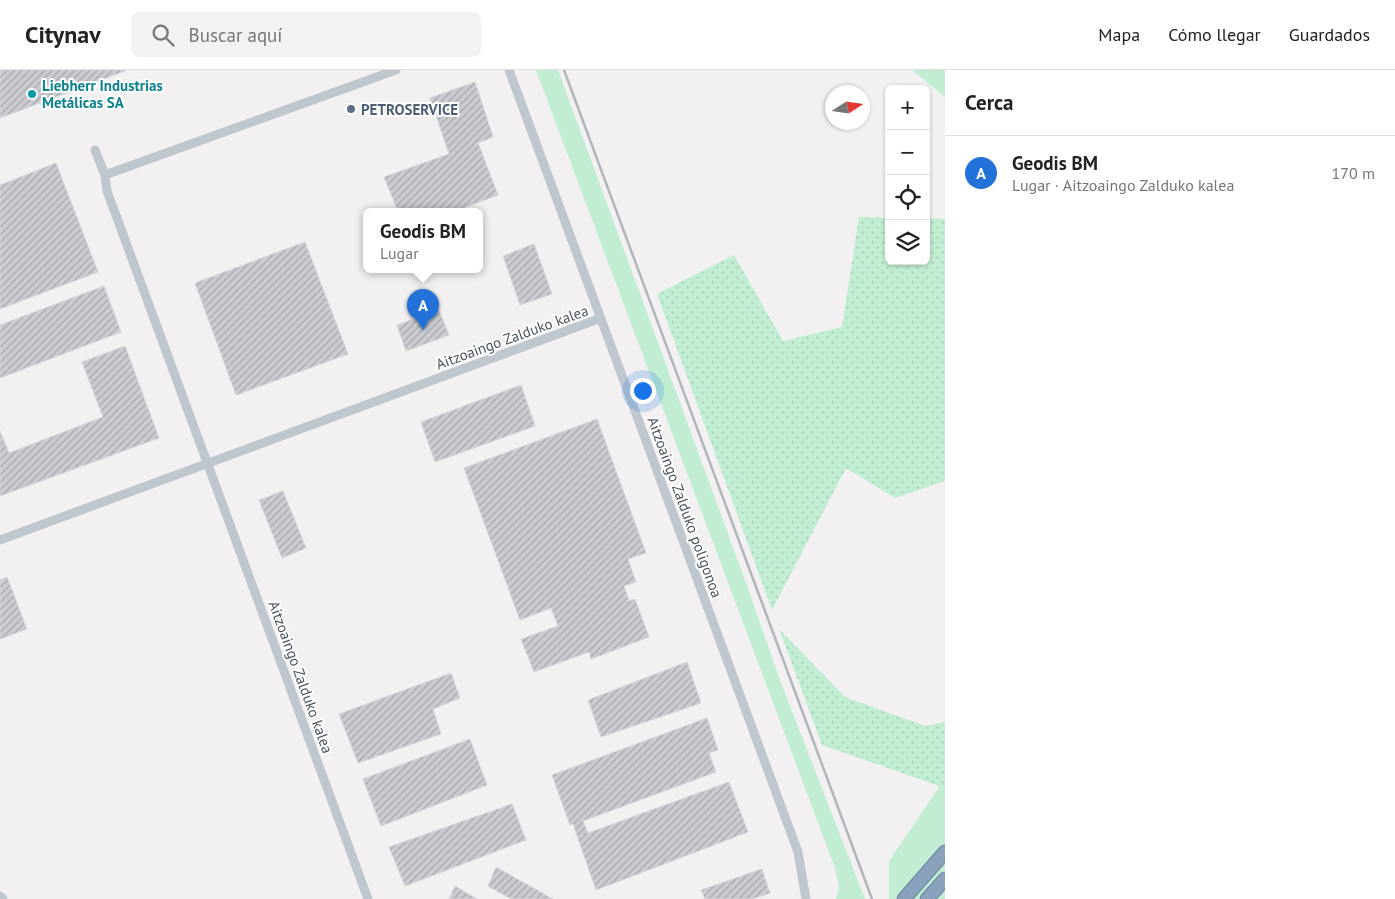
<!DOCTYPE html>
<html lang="es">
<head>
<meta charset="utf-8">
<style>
  :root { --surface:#fff; --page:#f2f2f2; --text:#222; --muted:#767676; --line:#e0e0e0; --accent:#2272da }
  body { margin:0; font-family:"PT Sans",sans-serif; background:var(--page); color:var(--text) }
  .controls { position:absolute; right:15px; top:15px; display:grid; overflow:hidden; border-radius:8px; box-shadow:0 1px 4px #0004 }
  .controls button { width:45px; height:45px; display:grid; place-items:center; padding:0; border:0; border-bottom:1px solid var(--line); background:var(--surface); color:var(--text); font:25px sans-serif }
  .compass { position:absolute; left:825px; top:15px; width:45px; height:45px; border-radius:50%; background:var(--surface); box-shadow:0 1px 4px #0004; rotate:78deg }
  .you { position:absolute; left:642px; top:320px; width:18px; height:18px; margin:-12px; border:4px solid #fff; border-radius:50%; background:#1a73e8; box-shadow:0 0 0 8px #1a73e833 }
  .badge { display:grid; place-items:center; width:32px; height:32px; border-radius:50%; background:var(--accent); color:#fff; font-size:16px; font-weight:700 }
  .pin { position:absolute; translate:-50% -41px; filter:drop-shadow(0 1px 2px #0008) }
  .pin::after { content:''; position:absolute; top:26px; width:18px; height:15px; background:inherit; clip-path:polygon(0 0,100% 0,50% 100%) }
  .popup { position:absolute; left:363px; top:138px; width:120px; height:65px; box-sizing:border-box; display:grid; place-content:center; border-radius:8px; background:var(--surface); filter:drop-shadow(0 1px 4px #0005); font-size:16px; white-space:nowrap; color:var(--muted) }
  .popup b { font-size:19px; color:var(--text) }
  .popup::after { content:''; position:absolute; left:50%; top:100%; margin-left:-10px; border:10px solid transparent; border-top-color:var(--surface) }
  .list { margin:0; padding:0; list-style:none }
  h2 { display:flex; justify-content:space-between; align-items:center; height:65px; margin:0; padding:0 20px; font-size:21px }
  h2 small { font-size:16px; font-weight:400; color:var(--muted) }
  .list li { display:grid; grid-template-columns:32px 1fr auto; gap:15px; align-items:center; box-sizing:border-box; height:75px; padding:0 20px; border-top:1px solid var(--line) }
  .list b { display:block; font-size:19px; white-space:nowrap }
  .list p { margin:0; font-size:16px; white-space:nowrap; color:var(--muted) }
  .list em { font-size:16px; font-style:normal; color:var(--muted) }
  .icon { flex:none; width:28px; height:28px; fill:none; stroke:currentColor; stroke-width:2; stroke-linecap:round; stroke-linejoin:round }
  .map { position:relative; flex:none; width:945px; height:829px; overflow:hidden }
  header { display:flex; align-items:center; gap:30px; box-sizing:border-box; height:70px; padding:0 25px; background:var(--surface); border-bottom:1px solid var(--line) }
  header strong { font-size:24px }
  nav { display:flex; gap:28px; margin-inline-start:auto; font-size:18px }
  .search { width:350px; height:45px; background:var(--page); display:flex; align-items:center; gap:12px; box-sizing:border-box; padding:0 18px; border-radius:8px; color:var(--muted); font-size:19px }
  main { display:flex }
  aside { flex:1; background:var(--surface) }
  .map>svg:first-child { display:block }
  .grass { fill:#c1edd2 }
  .park { fill:url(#park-dots) }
  .building { fill:url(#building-hatch); stroke:#d4d6db }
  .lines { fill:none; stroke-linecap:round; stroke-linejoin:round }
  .highway-casing { stroke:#758da8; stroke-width:15 }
  .minor { stroke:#bfc7ce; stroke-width:9 }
  .highway { stroke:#8aa2bc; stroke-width:12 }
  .rail { stroke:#b2b5ba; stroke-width:2.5 }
  .culture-dot { fill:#0f9aa8; stroke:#fff; stroke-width:2 }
  .service-dot { fill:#5c6f8a; stroke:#fff; stroke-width:2 }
  .labels { text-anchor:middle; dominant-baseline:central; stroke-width:4; stroke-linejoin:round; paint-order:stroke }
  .culture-label { font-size:15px; font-weight:bold; fill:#0d838f; stroke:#fff; text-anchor:start }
  .service-label { font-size:15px; font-weight:bold; fill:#4e5e75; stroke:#fff; text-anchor:start }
  .street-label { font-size:15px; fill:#49535d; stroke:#fff }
</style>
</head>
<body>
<header>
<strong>Citynav</strong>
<div class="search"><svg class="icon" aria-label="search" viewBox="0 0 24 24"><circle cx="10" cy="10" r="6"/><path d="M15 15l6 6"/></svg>Buscar aquí</div>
<nav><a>Mapa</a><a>Cómo llegar</a><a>Guardados</a></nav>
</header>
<main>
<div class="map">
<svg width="945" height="829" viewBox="0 0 945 829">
  <defs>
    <pattern id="park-dots" width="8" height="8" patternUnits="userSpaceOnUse" patternTransform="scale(1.25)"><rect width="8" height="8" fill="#c1edd2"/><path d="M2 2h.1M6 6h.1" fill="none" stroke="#a7cdb7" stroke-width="1.8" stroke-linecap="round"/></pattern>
    <pattern id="building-hatch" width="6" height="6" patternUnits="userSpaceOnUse" patternTransform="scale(1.25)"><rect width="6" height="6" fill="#caccd2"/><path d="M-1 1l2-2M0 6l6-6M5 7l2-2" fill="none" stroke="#a6a8ae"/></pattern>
  </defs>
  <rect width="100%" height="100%" fill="#f2f0f0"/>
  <path class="grass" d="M 536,0 L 558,0 L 746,513 L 781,613 L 865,829 L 836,829 L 839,817 L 835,798 Z
    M 912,0 L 945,0 L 945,27 Z
    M 940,716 L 945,718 L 945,829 L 889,829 L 889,791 Z"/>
  <path class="park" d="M 859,147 L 889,148 L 889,191 L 926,191 L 926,148 L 945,149 L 945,411 L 895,428 L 846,398 L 772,540 L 657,224 L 734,185 L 783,271 L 842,257 Z
    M 779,559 L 845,627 L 925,656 L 945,652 L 945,718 L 822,675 Z"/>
  <path class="building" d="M 0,0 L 125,0 L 125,1 L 0,48 Z
    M 475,12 L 493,67 L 478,73 L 498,125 L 455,141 L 398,141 L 384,107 L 449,84 L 430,28 Z
    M 56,93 L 98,202 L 0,239 L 0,115 Z
    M 305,172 L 348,284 L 236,325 L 195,213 Z
    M 534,174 L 552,224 L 520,235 L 503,186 Z
    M 104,216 L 121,262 L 0,308 L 0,255 Z
    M 439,240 L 449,265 L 406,281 L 397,255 Z
    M 125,276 L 159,368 L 0,426 L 0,361 L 9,383 L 103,347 L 82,292 Z
    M 521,315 L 535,356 L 435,392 L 421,352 Z
    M 597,349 L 646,483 L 628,489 L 636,512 L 624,516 L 629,531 L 635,529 L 649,567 L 591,589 L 589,582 L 534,602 L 521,569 L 558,556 L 551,538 L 520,550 L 464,398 Z
    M 283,421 L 306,478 L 282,488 L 259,430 Z
    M 7,507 L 27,559 L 0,569 L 0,510 Z
    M 687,592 L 701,633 L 601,667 L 588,630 Z
    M 451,603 L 460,628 L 433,639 L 441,664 L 358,693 L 339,644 Z
    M 707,648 L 718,680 L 709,683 L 716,702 L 583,751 L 588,763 L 729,712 L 748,762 L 596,820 L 573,754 L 570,755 L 552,705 Z
    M 470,669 L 487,715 L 381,756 L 363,709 Z
    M 512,734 L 526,770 L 405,816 L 389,777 Z
    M 496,797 L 553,829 L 511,829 L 488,816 Z
    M 762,799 L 770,823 L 752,829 L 705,829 L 701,820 Z
    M 455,816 L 477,829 L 449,829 Z"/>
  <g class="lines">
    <g class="highway-casing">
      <path id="highway" d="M 904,829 L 945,782
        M 927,829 L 945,809"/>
    </g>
    <path class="minor" d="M 509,0 L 798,782 L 806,829
      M 95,80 L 105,105 L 107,121 L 368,829
      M 105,105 L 396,0
      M 0,470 L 601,248
      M 0,826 L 3,829"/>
    <use href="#highway" class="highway"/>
    <path class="rail" d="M 564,0 L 872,829"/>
  </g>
  <circle class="culture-dot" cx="32" cy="24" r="5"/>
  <circle class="service-dot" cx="351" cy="39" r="5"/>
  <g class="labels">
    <g class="culture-label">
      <text x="42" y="15">Liebherr Industrias<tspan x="42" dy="17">Metálicas SA</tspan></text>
    </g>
    <g class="service-label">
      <text x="361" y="39">PETROSERVICE</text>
    </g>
    <g class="street-label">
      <text transform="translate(512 267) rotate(-20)">Aitzoaingo Zalduko kalea</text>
      <text transform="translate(685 437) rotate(70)">Aitzoaingo Zalduko poligonoa</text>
      <text transform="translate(301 607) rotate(70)">Aitzoaingo Zalduko kalea</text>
    </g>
  </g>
</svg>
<div class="controls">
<button>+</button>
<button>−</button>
<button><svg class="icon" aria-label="locate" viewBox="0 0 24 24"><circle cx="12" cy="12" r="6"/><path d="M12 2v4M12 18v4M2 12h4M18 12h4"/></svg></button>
<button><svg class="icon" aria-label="layers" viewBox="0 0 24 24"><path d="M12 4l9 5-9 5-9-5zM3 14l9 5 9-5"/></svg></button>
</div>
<svg class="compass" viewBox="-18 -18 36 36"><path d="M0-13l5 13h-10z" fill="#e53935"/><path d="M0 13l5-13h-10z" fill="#767676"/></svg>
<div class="you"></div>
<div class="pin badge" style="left:423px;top:260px">A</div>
<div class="popup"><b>Geodis BM</b>Lugar</div>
</div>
<aside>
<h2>Cerca<small></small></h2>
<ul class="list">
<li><span class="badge">A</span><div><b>Geodis BM</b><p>Lugar · Aitzoaingo Zalduko kalea</p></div><em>170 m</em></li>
</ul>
</aside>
</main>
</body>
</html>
